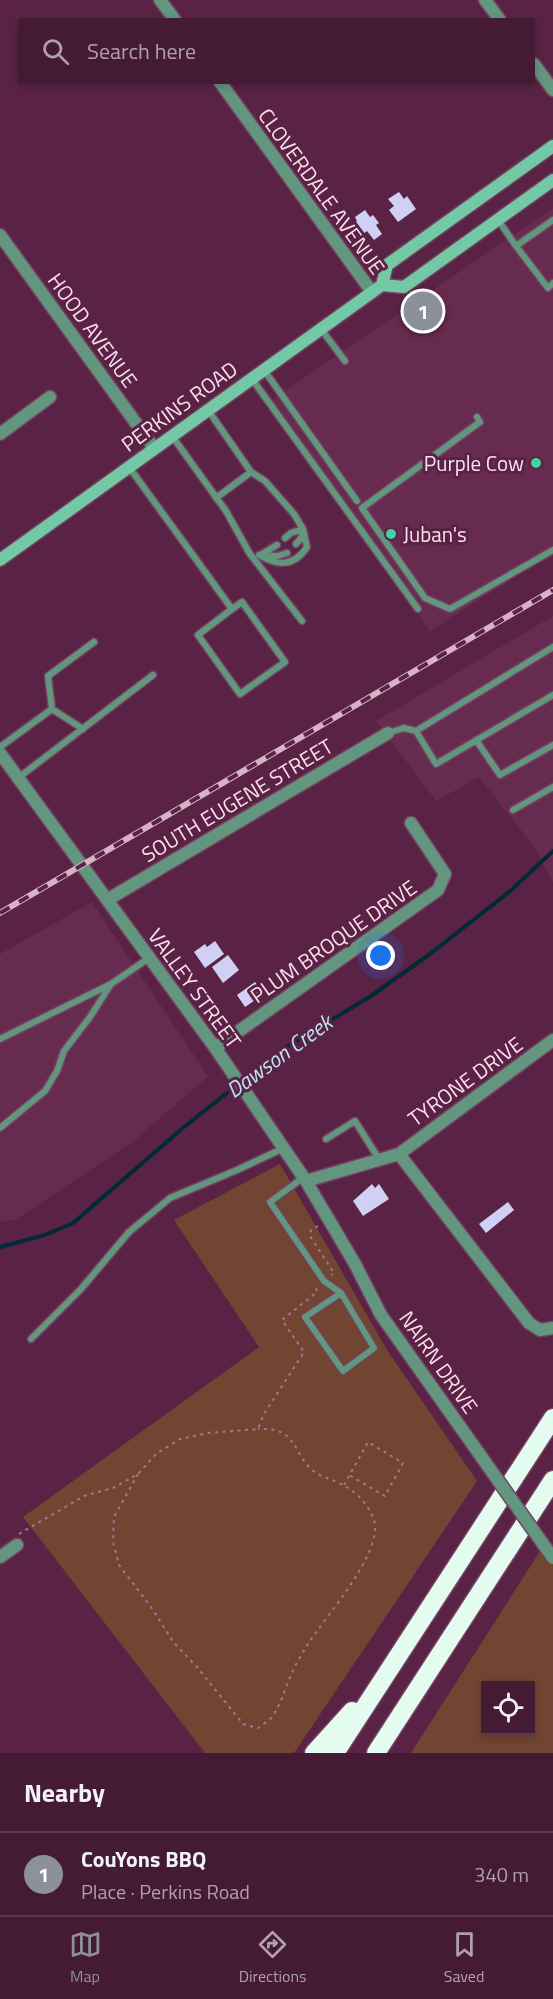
<!DOCTYPE html>
<html lang="en">
<head>
<meta charset="utf-8">
<style>
  :root { --surface:#441a34; --page:#4e2740; --text:#f1f3f6; --muted:#afa1ac; --line:#5c384f; --accent:#8c9099 }
  body { margin:0; font-family:"Titillium Web",sans-serif; background:var(--page); color:var(--text) }
  .controls { position:absolute; right:18px; bottom:18px; display:grid; overflow:hidden; border-radius:0px; box-shadow:0 3px 9px #0003 }
  .controls button { width:54px; height:54px; display:grid; place-items:center; padding:0; border:0; border-bottom:2px solid var(--line); background:var(--surface); color:var(--text); font:30px sans-serif }
  .you { position:absolute; left:381px; top:956px; width:21px; height:21px; margin:-15px; border:4px solid #fff; border-radius:50%; background:#1a73e8; box-shadow:0 0 0 9px #1a73e833 }
  .badge { display:grid; place-items:center; width:39px; height:39px; border-radius:50%; background:var(--accent); color:#fff; font-size:20px; font-weight:700 }
  .pin { position:absolute; translate:-50% -50%; border:3px solid #fff; box-shadow:0 2px 6px #0006 }
  .list { margin:0; padding:0; list-style:none }
  h2 { display:flex; justify-content:space-between; align-items:center; height:78px; margin:0; padding:0 24px; font-size:26px }
  h2 small { font-size:20px; font-weight:400; color:var(--muted) }
  .list li { display:grid; grid-template-columns:39px 1fr auto; gap:18px; align-items:center; box-sizing:border-box; height:84px; padding:0 24px; border-top:2px solid var(--line) }
  .list b { display:block; font-size:22px; white-space:nowrap }
  .list p { margin:0; font-size:20px; white-space:nowrap; color:var(--muted) }
  .list em { font-size:20px; font-style:normal; color:var(--muted) }
  .icon { flex:none; width:33px; height:33px; fill:none; stroke:currentColor; stroke-width:2; stroke-linecap:round; stroke-linejoin:round }
  .map { position:relative; flex:none; width:553px; height:1753px; overflow:hidden }
  .search { position:absolute; background:var(--surface); box-shadow:0 3px 9px #0003; left:18px; right:18px; top:18px; height:66px; display:flex; align-items:center; gap:15px; box-sizing:border-box; padding:0 21px; border-radius:0px; color:var(--muted); font-size:22px }
  .sheet { height:162px; background:var(--surface) }
  nav { display:flex; justify-content:space-around; align-items:center; box-sizing:border-box; height:84px; border-top:2px solid var(--line); background:var(--surface); font-size:16px; color:var(--muted) }
  nav a { display:grid; justify-items:center; gap:3px }
  nav .on { color:var(--accent) }
  .map>svg:first-child { display:block }
  .built { fill:#682b50 }
  .green { fill:#714531; fill-rule:evenodd }
  .lines { fill:none; stroke-linecap:round; stroke-linejoin:round }
  .stream { stroke:#002a38; stroke-width:4 }
  .building { fill:#d0d0f5 }
  .service-casing { stroke:#744160; stroke-width:9 }
  .minor-casing { stroke:#744160; stroke-width:15 }
  .tertiary-casing { stroke:#744160; stroke-width:15 }
  .secondary-casing { stroke:#744160; stroke-width:15 }
  .motorway-casing { stroke:#744160; stroke-width:21 }
  .path { stroke:#a27790; stroke-width:2; stroke-dasharray:3 4.5; stroke-linecap:butt }
  .service { stroke:#62967f; stroke-width:6 }
  .minor { stroke:#62967f; stroke-width:12 }
  .tertiary { stroke:#62967f; stroke-width:12 }
  .secondary { stroke:#73c9a6; stroke-width:12 }
  .motorway { stroke:#e4fcf0; stroke-width:18 }
  .rail-casing { stroke:#d6b4c6; stroke-width:6 }
  .rail { stroke:#5a2345; stroke-width:4; stroke-dasharray:11; stroke-linecap:butt }
  .minor-bridge-casing { stroke:#744160; stroke-width:15; stroke-linecap:butt }
  .minor-bridge { stroke:#62967f; stroke-width:12 }
  .poi-dot { fill:#41d4a1; stroke:#5a2345; stroke-width:2 }
  .labels { text-anchor:middle; dominant-baseline:central; stroke-width:6; stroke-linejoin:round; paint-order:stroke }
  .street-label { font-size:21px; fill:#fce0ee; stroke:#5a2345 }
  .poi-label { font-size:21px; fill:#fce0ee; stroke:#5a2345; text-anchor:end }
  .water-label { font-size:22px; font-style:italic; fill:#bde4f4; stroke:#5a2345 }
</style>
</head>
<body>
<div class="map">
<svg width="553" height="1753" viewBox="0 0 553 1753">
  <rect width="100%" height="100%" fill="#5a2345"/>
  <path class="built" d="M 553,208 L 553,553 L 430,631 L 269,402 Z
    M 553,616 L 553,882 L 532,844 L 479,777 L 436,801 L 376,721 Z
    M 92,902 L 208,1076 L 135,1140 L 15,1220 L 0,1222 L 0,954 Z"/>
  <path class="green" d="M 280,1164 L 387,1350 L 477,1481 L 294,1753 L 205,1753 L 23,1517 L 259,1347 L 174,1220 Z
    M 544,1545 L 553,1557 L 553,1753 L 411,1753 ZM 486,1686 L 530,1686 L 530,1730 L 486,1730 Z"/>
  <g class="lines">
    <path class="stream" d="M 0,1247 L 45,1235 L 73,1223 L 184,1127 L 280,1051 L 371,996 L 430,954 L 509,892 L 553,851"/>
  </g>
  <path class="building" d="M 399,192 L 404,199 L 407,196 L 416,209 L 398,222 L 389,210 L 394,206 L 388,199 Z
    M 365,210 L 370,217 L 373,215 L 379,223 L 376,225 L 382,234 L 374,240 L 367,231 L 358,238 L 349,227 L 357,221 L 355,217 Z
    M 215,941 L 224,954 L 205,968 L 194,952 L 205,944 L 207,947 Z
    M 228,955 L 239,970 L 223,983 L 212,967 Z
    M 255,982 L 264,994 L 245,1007 L 237,995 Z
    M 372,1184 L 375,1188 L 379,1184 L 389,1199 L 363,1216 L 353,1201 Z
    M 508,1202 L 514,1210 L 486,1233 L 479,1224 Z"/>
  <g class="lines">
    <g class="service-casing">
      <path id="service" d="M 498,220 L 516,246 L 553,220
        M 516,246 L 548,288 L 553,283
        M 321,329 L 345,361
        M 264,370 L 357,501
        M 252,379 L 418,609
        M 208,410 L 251,472 L 265,481 L 294,514 L 303,529 L 302,537 L 296,544
        M 477,417 L 480,422 L 362,508 L 425,598 L 450,609 L 553,550
        M 172,436 L 226,511 L 250,554 L 302,621
        M 129,467 L 232,609 L 242,602 L 285,662 L 240,694 L 198,635 L 232,609
        M 216,498 L 251,472
        M 259,555 C 278,566 294,567 307,547 L 303,529 L 291,533 L 285,538
        M 260,555 L 277,545
        M 263,555 L 277,556 L 287,553
        M 52,709 L 48,676 L 94,642
        M 416,731 L 436,764 L 553,695
        M 388,733 L 404,728 L 416,731 L 553,647
        M 476,740 L 500,775 L 553,745
        M 0,747 L 52,709 L 83,729
        M 18,778 L 153,675
        M 513,810 L 553,787
        M 0,1039 L 111,984 L 149,958
        M 0,1128 L 45,1091 L 57,1071 L 64,1051 L 90,1017 L 111,984
        M 326,1139 L 355,1121 L 379,1159
        M 304,1177 L 270,1202 L 324,1281 L 341,1293 L 374,1348 L 343,1371 L 305,1317 L 341,1293
        M 31,1339 L 81,1289 L 129,1232 L 170,1198 L 237,1170 L 284,1148"/>
    </g>
    <g class="minor-casing">
      <path id="minor" d="M 160,0 L 175,20
        M 220,82 L 372,292
        M 0,235 L 154,448
        M 0,434 L 50,397
        M 0,753 L 216,1049 L 306,1181 L 399,1154 L 529,1323 L 540,1330 L 553,1328
        M 107,900 L 388,733
        M 215,1048 L 438,890 L 445,874 L 411,823
        M 399,1154 L 553,1040
        M 306,1181 L 355,1264
        M 0,1557 L 17,1545"/>
    </g>
    <g class="tertiary-casing">
      <path id="tertiary" d="M 485,0 L 500,20
        M 534,64 L 553,90"/>
    </g>
    <g class="secondary-casing">
      <path id="secondary" d="M 382,285 L 387,265 L 553,146
        M 0,560 L 382,285 L 404,287 L 553,180"/>
    </g>
    <g class="motorway-casing">
      <path id="motorway" d="M 314,1753 L 352,1711
        M 335,1753 L 553,1418
        M 376,1753 L 553,1480"/>
    </g>
    <path class="path" d="M 318,1226 L 311,1230 L 310,1236 L 334,1273 L 331,1275
      M 138,1474 L 114,1517 L 113,1542 L 119,1565 L 151,1607 L 174,1643 L 197,1667 L 243,1724 L 258,1728 C 262,1725 269,1721 272,1717 C 281,1705 285,1688 291,1675 C 295,1665 301,1656 306,1647 C 323,1619 384,1553 374,1520 C 369,1505 355,1490 341,1484 C 332,1479 321,1477 312,1470 C 291,1451 298,1427 258,1429
      M 344,1485 L 368,1442 L 403,1463 L 385,1496 L 349,1475
      M 19,1534 L 84,1496 L 113,1488 L 138,1474 L 156,1454 L 180,1439 L 208,1433 L 258,1429 L 264,1414 L 304,1352 L 282,1320 L 317,1292 L 316,1288 L 318,1287"/>
    <use href="#service" class="service"/>
    <use href="#minor" class="minor"/>
    <use href="#tertiary" class="tertiary"/>
    <use href="#secondary" class="secondary"/>
    <use href="#motorway" class="motorway"/>
    <g class="rail-casing">
      <path id="rail" d="M 0,913 L 553,590"/>
    </g>
    <use href="#rail" class="rail"/>
    <g class="minor-bridge-casing">
      <path id="minor-bridge" d="M 355,1264 L 381,1315 L 553,1558"/>
    </g>
    <use href="#minor-bridge" class="minor-bridge"/>
  </g>
  <g class="poi-dot">
    <circle cx="536" cy="463" r="6"/>
    <circle cx="391" cy="534" r="6"/>
  </g>
  <g class="labels">
    <g class="street-label">
      <text transform="translate(322 191) rotate(54)">CLOVERDALE AVENUE</text>
      <text transform="translate(93 330) rotate(54)">HOOD AVENUE</text>
      <text transform="translate(179 406) rotate(-36)">PERKINS ROAD</text>
      <text transform="translate(237 800) rotate(-31)">SOUTH EUGENE STREET</text>
      <text transform="translate(333 941) rotate(-35)">PLUM BROQUE DRIVE</text>
      <text transform="translate(195 988) rotate(54)">VALLEY STREET</text>
      <text transform="translate(465 1081) rotate(-36)">TYRONE DRIVE</text>
      <text transform="translate(439 1362) rotate(55)">NAIRN DRIVE</text>
    </g>
    <g class="poi-label">
      <text x="524" y="463">Purple Cow</text>
      <text x="403" y="534" text-anchor="start">Juban's</text>
    </g>
    <g class="water-label">
      <text transform="translate(279 1056) rotate(-36)">Dawson Creek</text>
    </g>
  </g>
</svg>
<div class="controls">
<button><svg class="icon" aria-label="locate" viewBox="0 0 24 24"><circle cx="12" cy="12" r="6"/><path d="M12 2v4M12 18v4M2 12h4M18 12h4"/></svg></button>
</div>
<div class="you"></div>
<div class="pin badge" style="left:423px;top:311px">1</div>
<div class="search"><svg class="icon" aria-label="search" viewBox="0 0 24 24"><circle cx="10" cy="10" r="6"/><path d="M15 15l6 6"/></svg>Search here</div>
</div>
<section class="sheet">
<h2>Nearby<small></small></h2>
<ul class="list">
<li><span class="badge">1</span><div><b>CouYons BBQ</b><p>Place · Perkins Road</p></div><em>340 m</em></li>
</ul>
</section>
<nav>
<a class="on"><svg class="icon" aria-label="map" viewBox="0 0 24 24"><path d="M3 6l6-2 6 2 6-2v14l-6 2-6-2-6 2zM9 4v14M15 6v14"/></svg>Map</a>
<a><svg class="icon" aria-label="directions" viewBox="0 0 24 24"><path d="M12 3l9 9-9 9-9-9zM9 14v-3h6M13 9l2 2-2 2"/></svg>Directions</a>
<a><svg class="icon" aria-label="saved" viewBox="0 0 24 24"><path d="M7 4h10v16l-5-4-5 4z"/></svg>Saved</a>
</nav>
</body>
</html>
